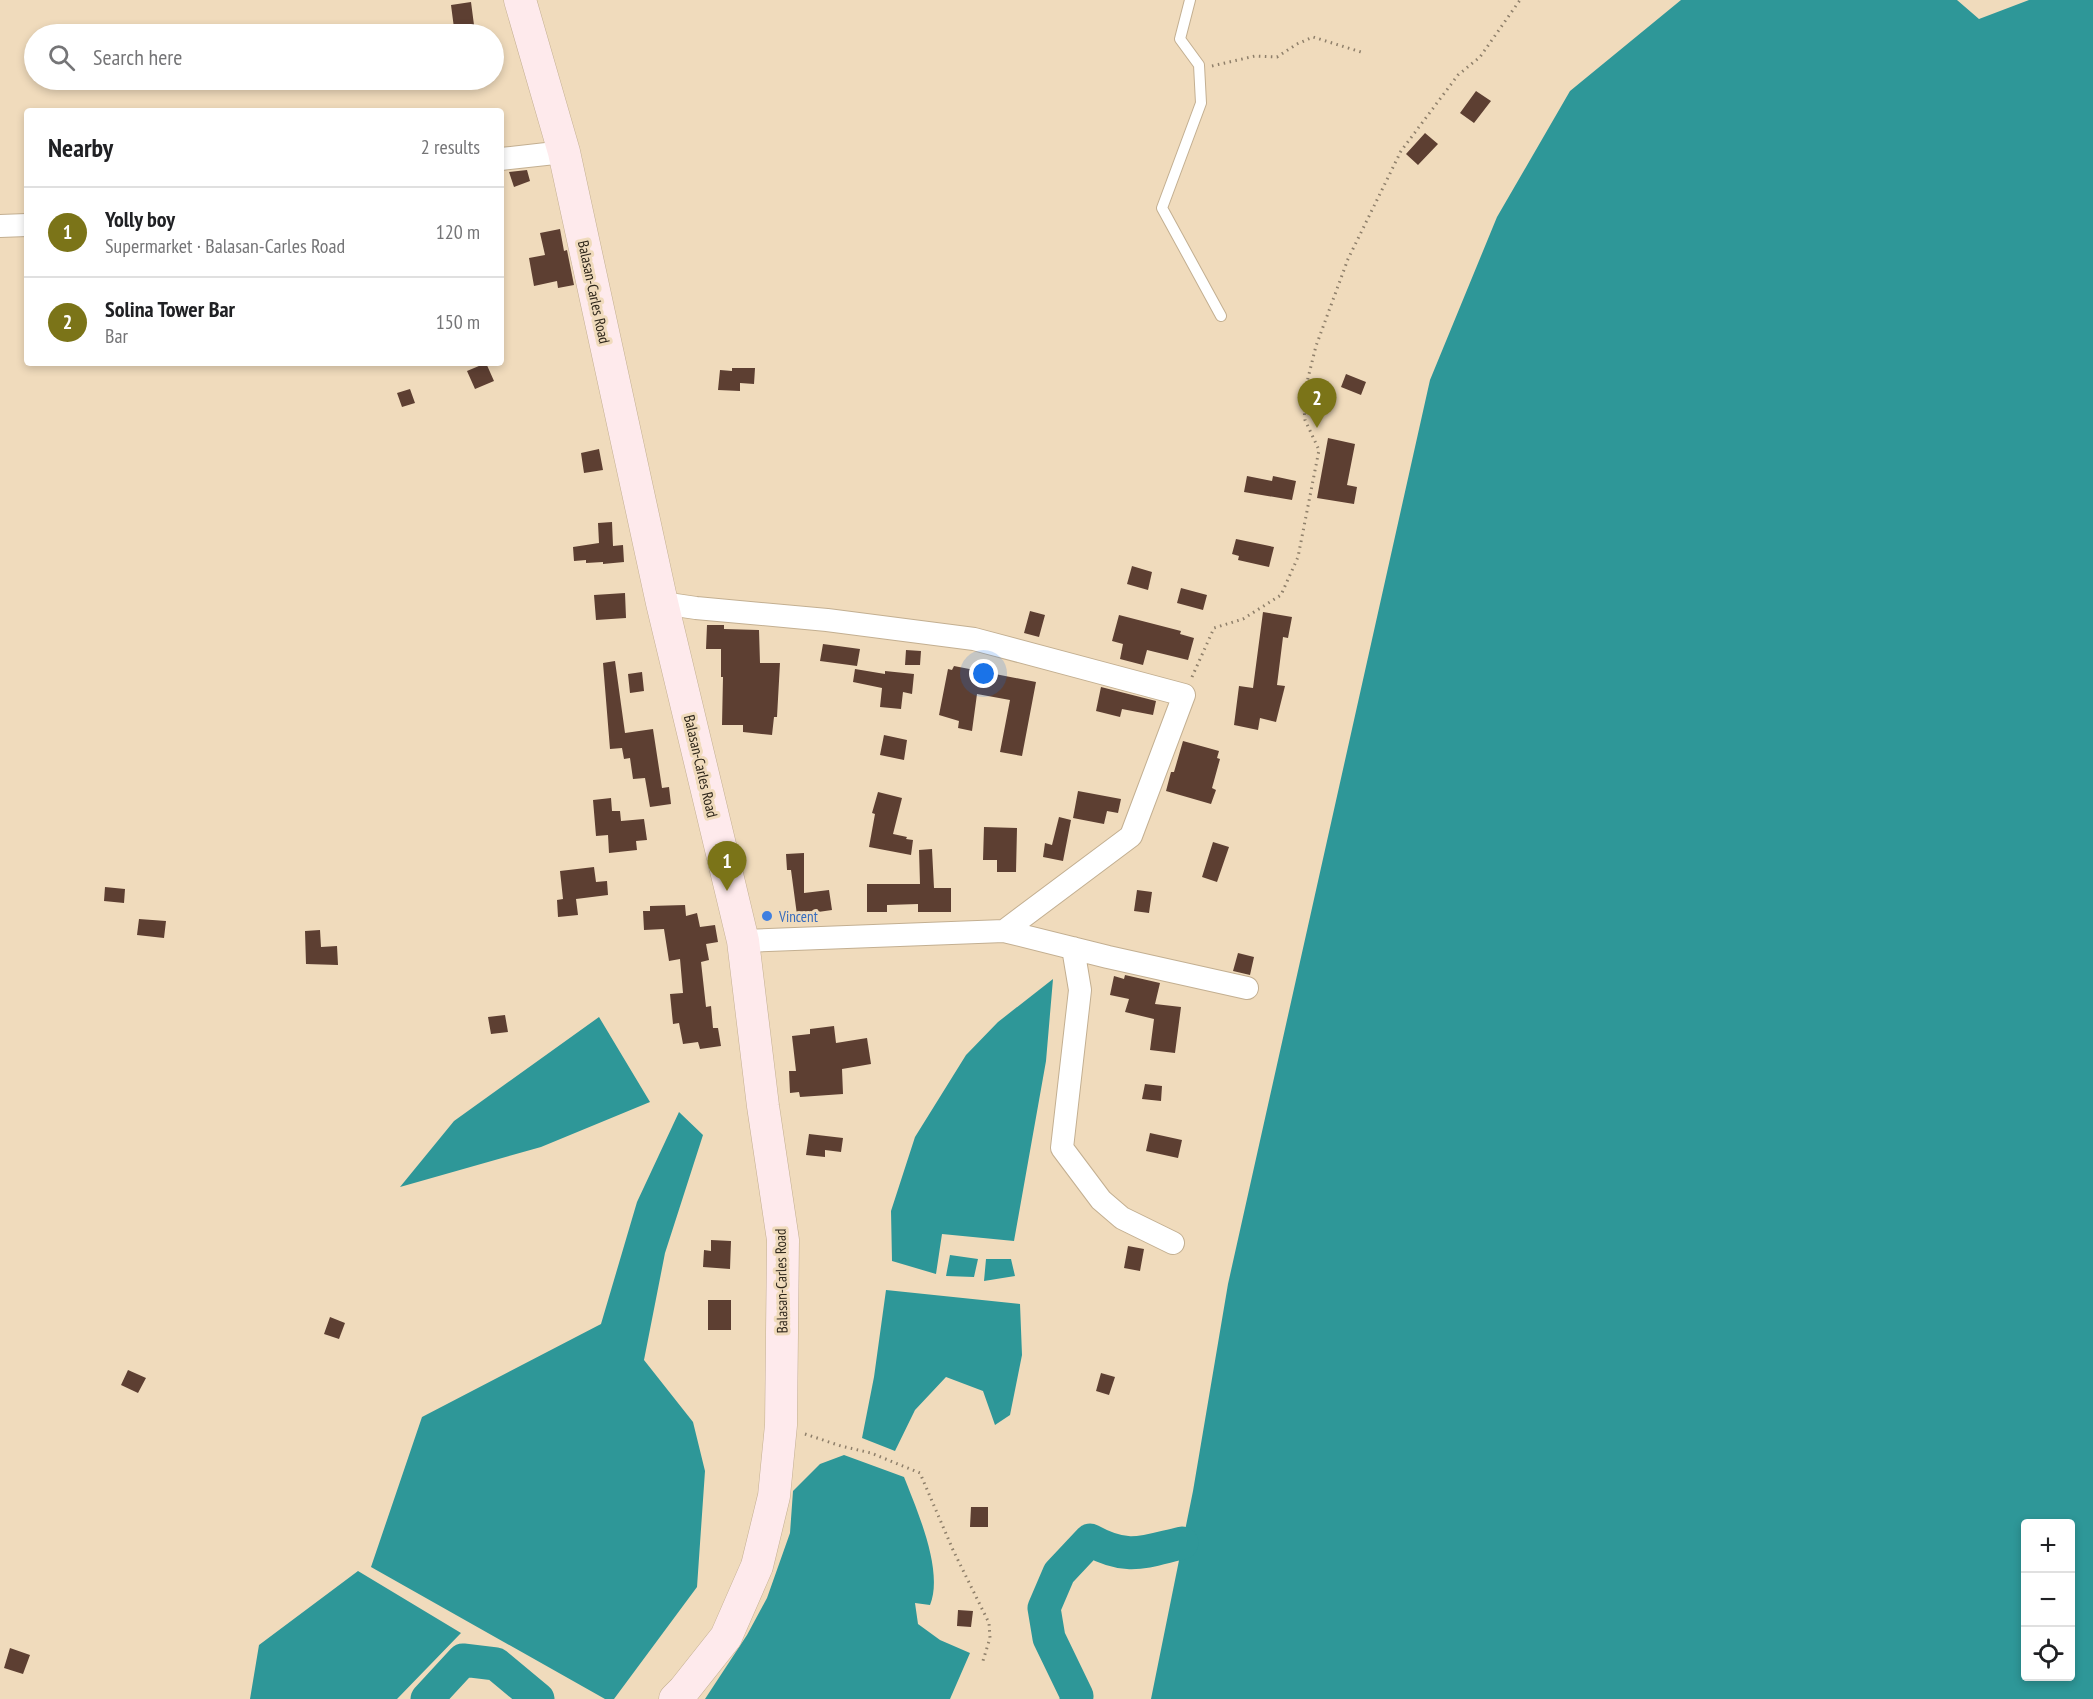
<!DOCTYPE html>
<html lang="en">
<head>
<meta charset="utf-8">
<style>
  :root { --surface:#fff; --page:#f6f6f6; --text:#202124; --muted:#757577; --line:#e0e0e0; --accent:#7b7418 }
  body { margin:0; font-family:"PT Sans Narrow",sans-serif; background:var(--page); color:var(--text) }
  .controls { position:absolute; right:18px; bottom:18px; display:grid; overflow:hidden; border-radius:6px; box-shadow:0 3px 9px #0003 }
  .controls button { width:54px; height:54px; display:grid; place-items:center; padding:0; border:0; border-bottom:2px solid var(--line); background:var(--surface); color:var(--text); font:30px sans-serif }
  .you { position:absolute; left:984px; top:674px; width:21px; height:21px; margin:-15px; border:4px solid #fff; border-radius:50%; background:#1a73e8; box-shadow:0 0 0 9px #1a73e833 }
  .badge { display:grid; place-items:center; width:39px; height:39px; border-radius:50%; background:var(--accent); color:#fff; font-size:20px; font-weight:700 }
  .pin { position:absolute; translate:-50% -50px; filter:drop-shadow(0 2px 3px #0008) }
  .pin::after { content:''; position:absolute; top:32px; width:21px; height:18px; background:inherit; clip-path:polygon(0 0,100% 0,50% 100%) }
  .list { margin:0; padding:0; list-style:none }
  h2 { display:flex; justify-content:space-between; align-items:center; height:78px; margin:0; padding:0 24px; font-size:26px }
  h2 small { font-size:20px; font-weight:400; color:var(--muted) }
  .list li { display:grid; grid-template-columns:39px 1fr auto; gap:18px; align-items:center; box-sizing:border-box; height:90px; padding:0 24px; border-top:2px solid var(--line) }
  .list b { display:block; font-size:22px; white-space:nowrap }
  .list p { margin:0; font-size:20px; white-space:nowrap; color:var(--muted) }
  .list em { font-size:20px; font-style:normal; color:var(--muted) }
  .icon { flex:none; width:33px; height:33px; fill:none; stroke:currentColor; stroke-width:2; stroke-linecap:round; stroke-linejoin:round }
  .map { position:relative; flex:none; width:2093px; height:1699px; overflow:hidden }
  .search { position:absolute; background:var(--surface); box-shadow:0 3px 9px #0003; left:24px; top:24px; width:480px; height:66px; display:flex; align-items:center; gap:15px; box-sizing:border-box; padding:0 21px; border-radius:33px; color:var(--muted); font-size:22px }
  .panel { position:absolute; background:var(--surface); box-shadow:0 3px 9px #0003; left:24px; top:108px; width:480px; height:258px; border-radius:6px }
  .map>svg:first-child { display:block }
  .water { fill:#2e9798; fill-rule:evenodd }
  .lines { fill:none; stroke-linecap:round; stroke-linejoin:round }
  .river { stroke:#2e9798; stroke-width:33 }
  .building { fill:#5d3f32 }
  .service-casing { stroke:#c3af91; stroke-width:12 }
  .minor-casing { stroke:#c3af91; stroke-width:24 }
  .secondary-casing { stroke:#c3af91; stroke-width:33 }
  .path { stroke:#8e7f6a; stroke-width:3; stroke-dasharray:1.5 4.5; stroke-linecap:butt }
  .service { stroke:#fff; stroke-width:10 }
  .minor { stroke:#fff; stroke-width:22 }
  .secondary { stroke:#feeaec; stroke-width:32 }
  .shop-dot { fill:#3f7fe0; stroke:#f0dbbc; stroke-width:2 }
  .labels { text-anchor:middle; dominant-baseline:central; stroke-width:6; stroke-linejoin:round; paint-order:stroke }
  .street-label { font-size:15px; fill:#2f271b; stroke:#f0dbbc }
  .shop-label { font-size:15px; fill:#366cbe; stroke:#f0dbbc; text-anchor:start }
</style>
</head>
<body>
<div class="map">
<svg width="2093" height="1699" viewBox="0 0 2093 1699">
  <rect width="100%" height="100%" fill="#f0dbbc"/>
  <path class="water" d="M 1681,0 L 1957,0 L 1979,19 L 2029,0 L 2093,0 L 2093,1699 L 1151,1699 L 1193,1491 L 1228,1284 L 1430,380 L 1497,217 L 1570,91 ZM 2026,1524 L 2070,1524 L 2070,1676 L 2026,1676 Z
    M 1053,979 L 1046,1061 L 1014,1241 L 942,1234 L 936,1274 L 892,1261 L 891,1211 L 915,1137 L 966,1055 L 998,1022 Z
    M 599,1017 L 650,1102 L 541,1147 L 400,1187 L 454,1121 Z
    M 679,1112 L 703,1135 L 665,1253 L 644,1360 L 693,1422 L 705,1471 L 697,1587 L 614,1699 L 605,1699 L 371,1567 L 422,1417 L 601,1324 L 637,1202 Z
    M 950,1255 L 978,1259 L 974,1277 L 946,1276 Z
    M 986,1259 L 1011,1259 L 1015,1276 L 984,1281 Z
    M 886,1290 L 1020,1304 L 1022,1355 L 1010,1415 L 995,1425 L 983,1391 L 946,1377 L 915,1410 L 895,1451 L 862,1438 L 874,1377 Z
    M 844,1455 L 904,1477 C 917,1510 944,1571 930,1605 L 915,1603 L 918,1624 L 940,1640 L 970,1653 L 950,1699 L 705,1699 L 747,1635 L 767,1598 L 790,1533 L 793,1491 L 820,1464 Z
    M 358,1571 L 461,1633 L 397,1699 L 250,1699 L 259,1645 Z"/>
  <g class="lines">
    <path class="river" d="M 427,1699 L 463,1660 L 496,1664 L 538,1699
      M 1076,1699 L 1077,1696 L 1049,1638 L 1044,1608 L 1059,1573 L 1090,1540 C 1128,1561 1143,1552 1182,1543"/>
  </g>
  <path class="building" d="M 471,2 L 474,25 L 454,28 L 451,5 Z
    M 1476,91 L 1491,101 L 1474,123 L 1460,113 Z
    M 1425,133 L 1438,144 L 1418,165 L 1406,154 Z
    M 527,170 L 530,181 L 514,187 L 509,172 Z
    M 560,229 L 564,251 L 567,250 L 574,285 L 558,288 L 557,281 L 534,286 L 529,258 L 545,255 L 540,233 Z
    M 486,363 L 494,381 L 475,389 L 467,371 Z
    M 732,368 L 755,368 L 754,384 L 740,383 L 740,391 L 718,390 L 720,370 L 732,371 Z
    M 1346,374 L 1366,382 L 1361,395 L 1341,387 Z
    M 410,389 L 415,403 L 402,407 L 397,393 Z
    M 1328,438 L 1355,444 L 1347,485 L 1357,487 L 1354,504 L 1317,498 Z
    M 599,449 L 603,470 L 584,473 L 581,453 Z
    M 1247,476 L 1272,481 L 1273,476 L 1296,481 L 1292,500 L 1244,492 Z
    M 612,522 L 613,546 L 623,545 L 624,562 L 603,564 L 603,562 L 586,563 L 586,560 L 574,561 L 573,547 L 599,543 L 598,523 Z
    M 1236,539 L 1274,547 L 1269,567 L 1238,560 L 1239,556 L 1232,554 Z
    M 1132,566 L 1152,572 L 1148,590 L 1127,584 Z
    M 1181,588 L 1207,595 L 1203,610 L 1177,603 Z
    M 625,593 L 626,618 L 596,620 L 594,595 Z
    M 1030,611 L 1045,615 L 1039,637 L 1024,633 Z
    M 1263,612 L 1292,617 L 1288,638 L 1283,637 L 1277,685 L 1285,686 L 1276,722 L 1260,718 L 1258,730 L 1234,725 L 1239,686 L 1253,688 Z
    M 1119,615 L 1181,631 L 1180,634 L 1194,638 L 1188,660 L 1147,650 L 1143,665 L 1120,659 L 1123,644 L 1112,641 Z
    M 707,625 L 724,625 L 724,629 L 759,630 L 760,663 L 780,663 L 777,717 L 774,717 L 772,735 L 743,732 L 743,725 L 722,725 L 723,677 L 721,677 L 721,649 L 706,649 Z
    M 823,644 L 860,649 L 857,666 L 820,661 Z
    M 906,650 L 921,651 L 920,665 L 905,665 Z
    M 615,661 L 625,733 L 653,729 L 662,788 L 669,787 L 671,804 L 650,807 L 645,778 L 633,779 L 630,758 L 624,759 L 622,748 L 610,749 L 603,663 Z
    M 954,666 L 1036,682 L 1022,756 L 1000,752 L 1010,700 L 977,694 L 972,731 L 958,728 L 959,721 L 939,715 L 948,669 L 952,670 Z
    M 855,669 L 885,674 L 885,671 L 914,674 L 912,694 L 903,692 L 901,709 L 880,707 L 882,688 L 853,682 Z
    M 642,672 L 644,691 L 630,693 L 628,674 Z
    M 1101,687 L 1156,701 L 1153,715 L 1122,709 L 1120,717 L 1096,711 Z
    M 884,735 L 907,740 L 904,760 L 880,755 Z
    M 1183,741 L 1219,751 L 1217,758 L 1220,759 L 1212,788 L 1216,790 L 1211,804 L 1166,791 L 1171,772 L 1174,772 Z
    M 1078,791 L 1121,799 L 1118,813 L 1107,811 L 1104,824 L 1073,818 Z
    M 878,792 L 902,798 L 893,834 L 907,837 L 906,839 L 913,840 L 911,855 L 869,847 L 875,814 L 872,813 Z
    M 611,798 L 612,811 L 620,811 L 621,821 L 644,819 L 647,840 L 636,841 L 637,850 L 609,853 L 608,835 L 596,836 L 593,800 Z
    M 1059,817 L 1071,820 L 1063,861 L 1043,857 L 1045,843 L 1052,845 Z
    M 984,827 L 1017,828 L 1016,872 L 997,872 L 997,860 L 983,860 Z
    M 1213,842 L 1229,847 L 1217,882 L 1202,877 Z
    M 932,849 L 934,888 L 951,888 L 951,912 L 918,912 L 918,904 L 887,905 L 887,912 L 867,912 L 867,884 L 920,884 L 919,850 Z
    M 804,853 L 804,893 L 829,890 L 832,910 L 797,915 L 791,870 L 787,870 L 786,854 Z
    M 594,867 L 596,882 L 607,881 L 608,895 L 576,899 L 578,915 L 558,917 L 557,900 L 563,899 L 560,871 Z
    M 105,887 L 125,889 L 124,903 L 104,901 Z
    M 1137,890 L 1152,892 L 1149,913 L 1134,911 Z
    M 685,905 L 686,916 L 697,913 L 700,927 L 715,925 L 718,942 L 706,944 L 709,960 L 701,962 L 706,1007 L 711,1006 L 713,1028 L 718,1028 L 721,1046 L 700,1049 L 698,1042 L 683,1044 L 679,1023 L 673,1024 L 670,994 L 683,993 L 680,959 L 669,961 L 664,929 L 644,930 L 643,911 L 650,911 L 650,906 Z
    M 139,919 L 166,921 L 164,938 L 137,935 Z
    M 320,930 L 321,947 L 337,946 L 338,965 L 306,964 L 305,931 Z
    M 1238,953 L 1254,957 L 1250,975 L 1233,971 Z
    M 1125,975 L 1160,983 L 1155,1004 L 1181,1007 L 1175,1053 L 1150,1050 L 1154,1019 L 1125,1012 L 1129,999 L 1110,995 L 1114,976 L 1124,979 Z
    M 505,1015 L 508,1032 L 491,1034 L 488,1017 Z
    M 834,1026 L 836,1043 L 867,1038 L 871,1064 L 842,1069 L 843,1094 L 800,1097 L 799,1092 L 790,1093 L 789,1071 L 796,1071 L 792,1036 L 810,1034 L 810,1029 Z
    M 1145,1084 L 1162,1086 L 1161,1101 L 1142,1099 Z
    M 1150,1133 L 1182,1140 L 1178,1158 L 1146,1151 Z
    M 809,1134 L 843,1138 L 841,1152 L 825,1150 L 825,1157 L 806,1155 Z
    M 711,1240 L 731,1241 L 730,1269 L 703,1267 L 704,1250 L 711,1251 Z
    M 1128,1246 L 1144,1249 L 1140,1271 L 1124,1268 Z
    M 708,1300 L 731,1300 L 731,1330 L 708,1330 Z
    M 330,1317 L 345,1323 L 339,1339 L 324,1334 Z
    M 128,1370 L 146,1378 L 138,1393 L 121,1385 Z
    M 1101,1373 L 1115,1377 L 1109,1395 L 1096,1391 Z
    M 971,1507 L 988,1507 L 988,1527 L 970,1527 Z
    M 958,1610 L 973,1611 L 971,1627 L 957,1626 Z
    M 10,1648 L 30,1655 L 23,1674 L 4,1668 Z"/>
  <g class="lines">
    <g class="service-casing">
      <path id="service" d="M 1190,0 L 1180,39 L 1199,65 L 1201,103 L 1162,208 L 1221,316"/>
    </g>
    <g class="minor-casing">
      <path id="minor" d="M 501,159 L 564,152
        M 0,226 L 27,225
        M 662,603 L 696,608 L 827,620 L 974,639 L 1184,695 L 1131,836 L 1004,931 L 743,941
        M 1004,931 L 1108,957 L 1247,988
        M 1073,948 L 1080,990 L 1062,1148 L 1101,1200 L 1122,1218 L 1173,1243"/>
    </g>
    <g class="secondary-casing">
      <path id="secondary" d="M 520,0 L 564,152 L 662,603 L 743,941 L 763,1106 L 783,1240 L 781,1425 L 774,1496 L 757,1566 L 726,1637 L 684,1690 L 675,1699"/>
    </g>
    <path class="path" d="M 1212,66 L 1255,56 L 1277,57 L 1297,44 L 1313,37 L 1361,52
      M 1192,677 L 1214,628 L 1243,619 L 1281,595 L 1298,557 L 1319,450 L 1305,420 L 1303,398 L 1316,346 L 1348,259 L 1401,151 L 1458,75 L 1480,57 L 1520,0
      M 805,1434 L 841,1446 L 871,1453 L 920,1473 L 953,1550 L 989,1623 L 990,1638 L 982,1664"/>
    <use href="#service" class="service"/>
    <use href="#minor" class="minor"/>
    <use href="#secondary" class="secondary"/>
  </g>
  <circle class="shop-dot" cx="767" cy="916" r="6"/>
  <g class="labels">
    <g class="street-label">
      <text transform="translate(594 292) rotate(78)">Balasan-Carles Road</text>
      <text transform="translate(701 766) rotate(77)">Balasan-Carles Road</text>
      <text transform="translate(781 1281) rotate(-91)">Balasan-Carles Road</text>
    </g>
    <g class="shop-label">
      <text x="779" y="916">Vincent</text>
    </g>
  </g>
</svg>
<div class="controls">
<button>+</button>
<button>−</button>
<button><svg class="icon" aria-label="locate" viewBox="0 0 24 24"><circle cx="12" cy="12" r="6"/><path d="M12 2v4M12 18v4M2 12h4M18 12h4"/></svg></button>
</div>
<div class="you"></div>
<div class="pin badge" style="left:727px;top:891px">1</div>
<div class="pin badge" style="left:1317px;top:428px">2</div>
<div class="search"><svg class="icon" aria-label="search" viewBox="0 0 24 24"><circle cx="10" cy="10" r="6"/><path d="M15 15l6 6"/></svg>Search here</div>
<section class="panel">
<h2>Nearby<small>2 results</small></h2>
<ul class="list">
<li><span class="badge">1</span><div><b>Yolly boy</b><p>Supermarket · Balasan-Carles Road</p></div><em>120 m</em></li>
<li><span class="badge">2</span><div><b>Solina Tower Bar</b><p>Bar</p></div><em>150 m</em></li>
</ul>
</section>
</div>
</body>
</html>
